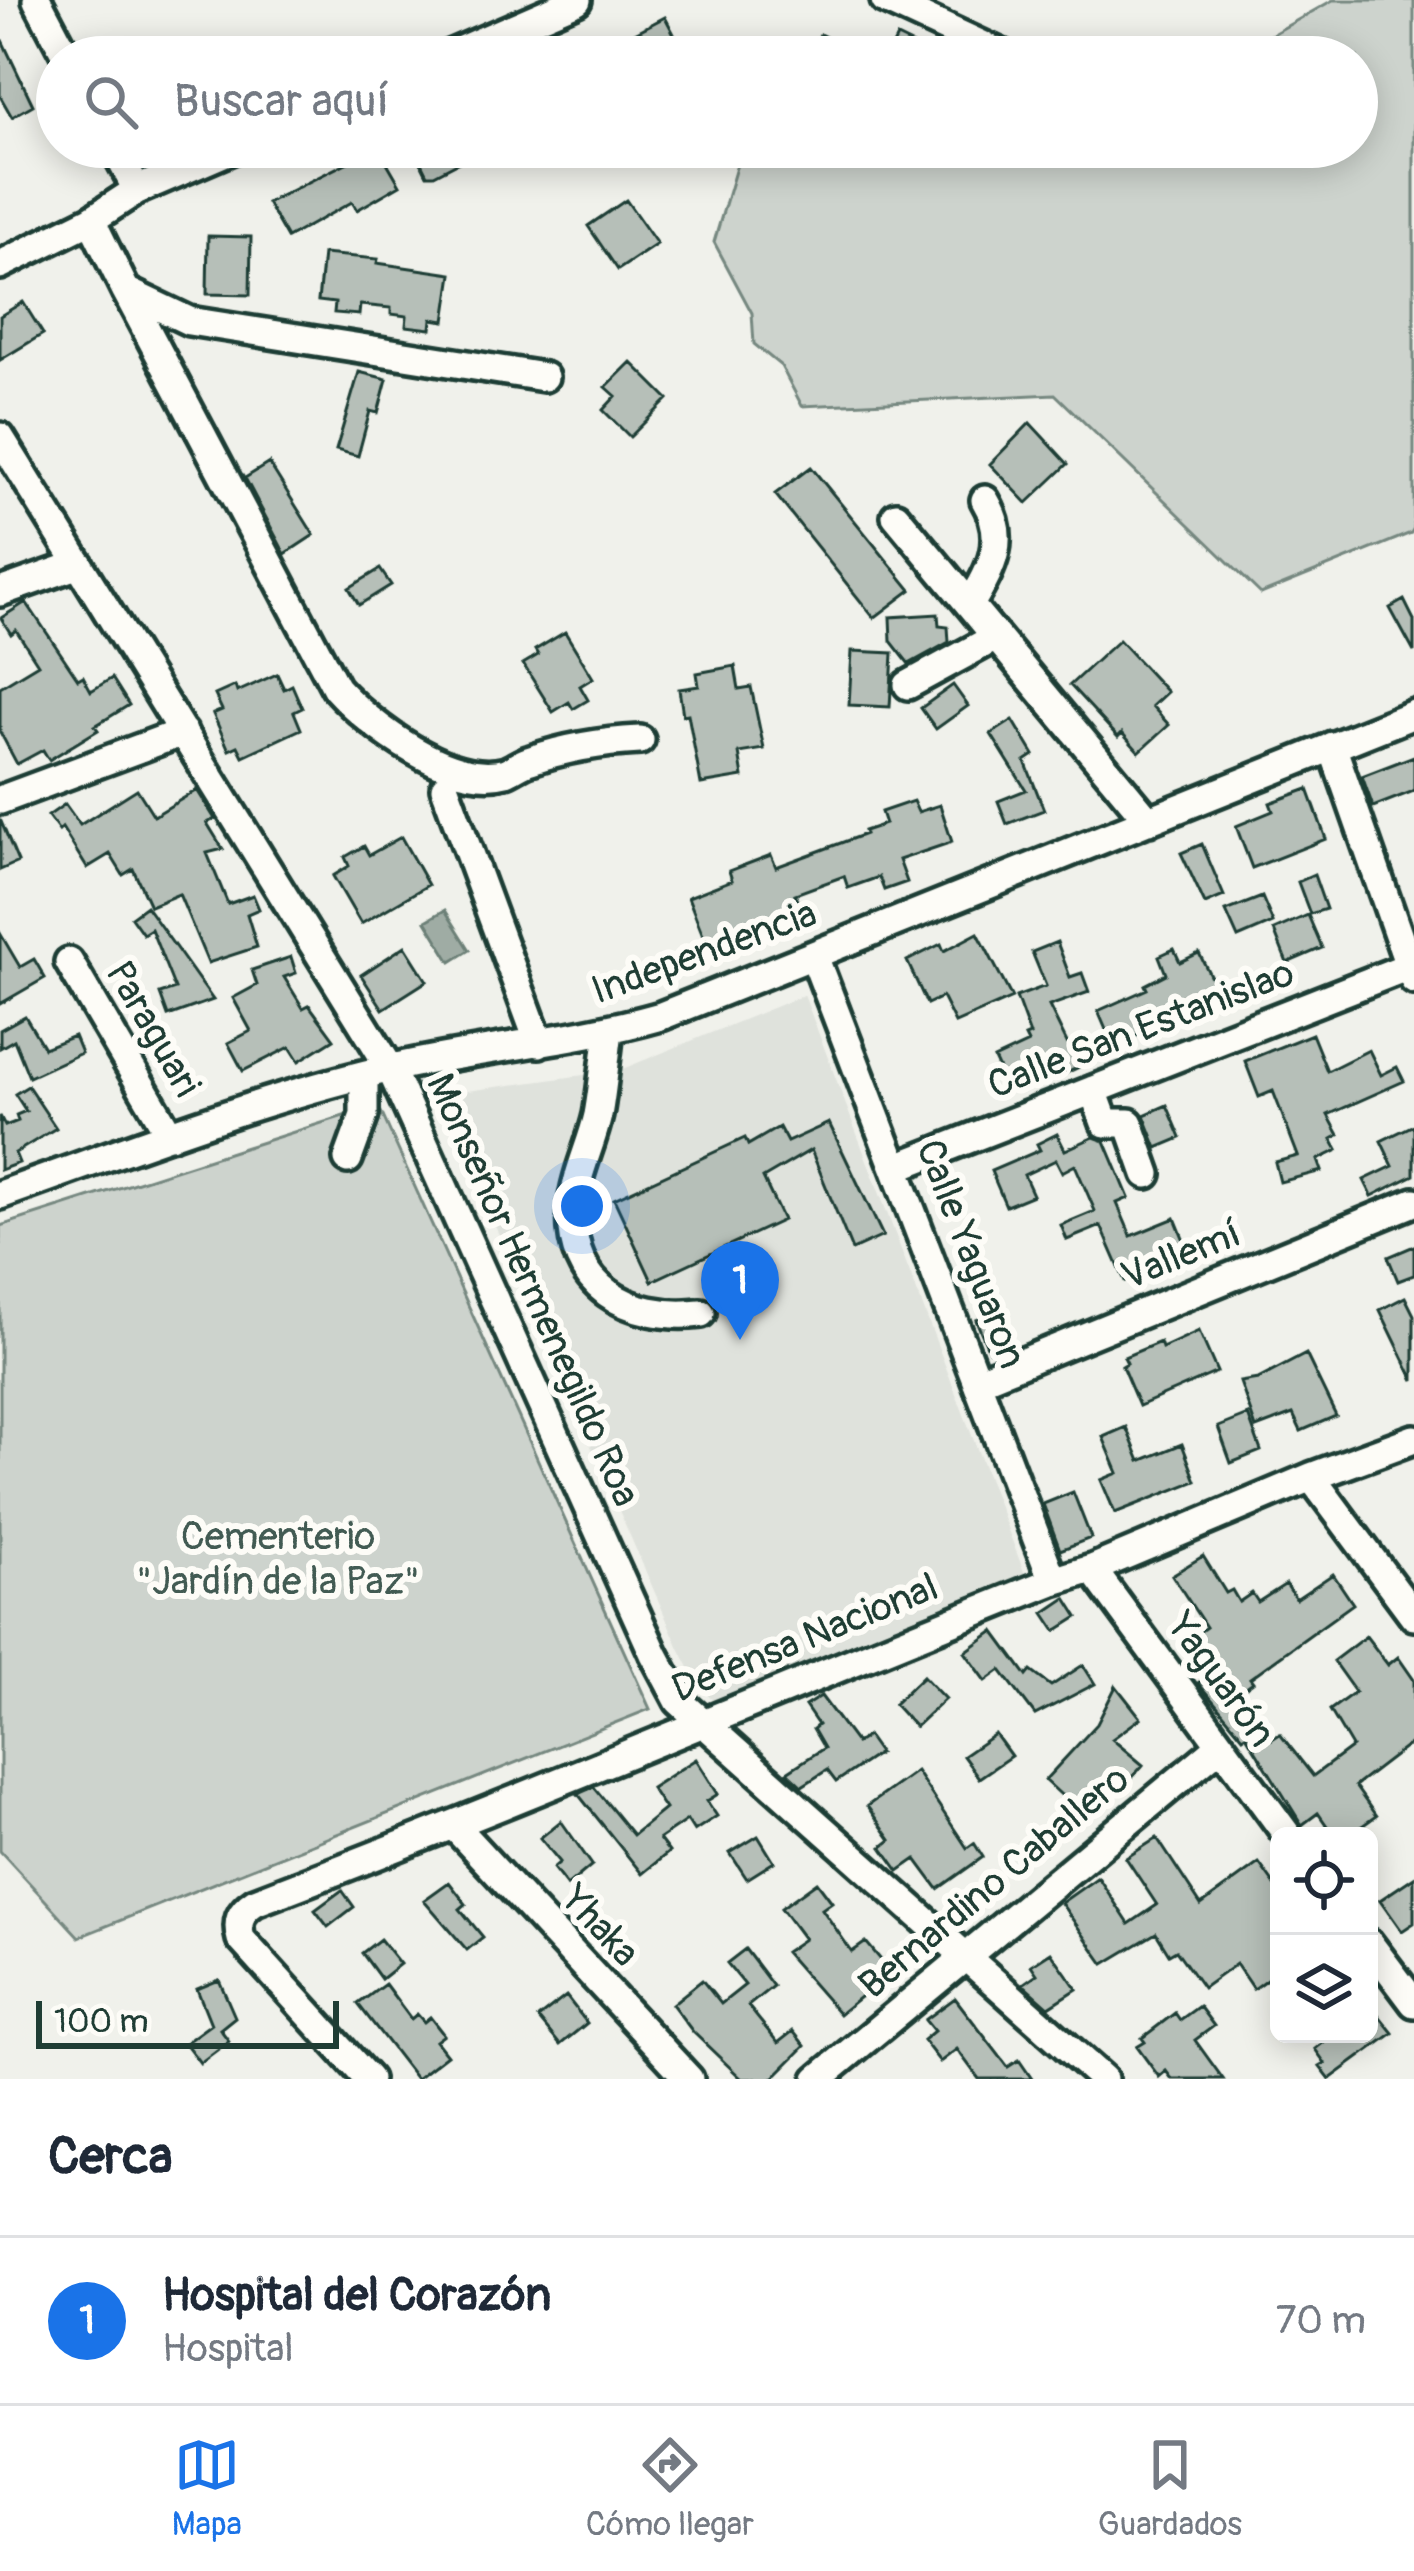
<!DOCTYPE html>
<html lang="es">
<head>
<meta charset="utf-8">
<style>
  :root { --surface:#fff; --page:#f2f2f3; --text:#1f2937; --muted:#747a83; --line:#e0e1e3; --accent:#1a73e8 }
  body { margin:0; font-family:Pangolin,sans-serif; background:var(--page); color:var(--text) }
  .controls { position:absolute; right:36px; bottom:36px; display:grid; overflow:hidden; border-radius:18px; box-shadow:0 6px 30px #0003 }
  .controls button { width:108px; height:108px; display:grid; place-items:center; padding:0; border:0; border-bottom:3px solid var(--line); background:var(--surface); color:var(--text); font:60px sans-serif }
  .scale { position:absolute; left:36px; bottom:30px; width:303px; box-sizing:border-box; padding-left:12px; border:6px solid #1f3d34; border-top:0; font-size:33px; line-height:42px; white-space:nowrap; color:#1f3d34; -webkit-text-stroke:9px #fdfcf7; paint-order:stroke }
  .you { position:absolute; left:582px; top:1206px; width:42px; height:42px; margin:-30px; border:9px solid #fff; border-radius:50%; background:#1a73e8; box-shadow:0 0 0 18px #1a73e833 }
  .badge { display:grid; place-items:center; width:78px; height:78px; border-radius:50%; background:var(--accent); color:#fff; font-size:39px; font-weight:700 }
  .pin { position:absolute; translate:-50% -99px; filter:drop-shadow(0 3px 6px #0008) }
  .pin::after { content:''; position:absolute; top:63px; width:42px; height:36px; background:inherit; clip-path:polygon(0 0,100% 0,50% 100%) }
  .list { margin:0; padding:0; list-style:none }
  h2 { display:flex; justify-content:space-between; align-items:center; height:156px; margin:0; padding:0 48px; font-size:51px }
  h2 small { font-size:39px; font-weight:400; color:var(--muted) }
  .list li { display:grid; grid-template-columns:78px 1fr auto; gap:36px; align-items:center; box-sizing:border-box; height:168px; padding:0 48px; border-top:3px solid var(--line) }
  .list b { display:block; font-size:45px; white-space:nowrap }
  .list p { margin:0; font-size:39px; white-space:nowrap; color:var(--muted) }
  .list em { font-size:39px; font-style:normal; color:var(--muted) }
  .icon { flex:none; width:66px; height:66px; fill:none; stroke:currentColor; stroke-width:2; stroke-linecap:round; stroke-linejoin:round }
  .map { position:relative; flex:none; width:1414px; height:2079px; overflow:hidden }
  .search { position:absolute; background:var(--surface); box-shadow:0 6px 30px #0003; left:36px; right:36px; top:36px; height:132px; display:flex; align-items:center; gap:30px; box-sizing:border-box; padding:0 42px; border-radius:66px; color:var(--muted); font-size:45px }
  .sheet { height:324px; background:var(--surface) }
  nav { display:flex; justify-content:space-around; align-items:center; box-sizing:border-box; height:168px; border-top:3px solid var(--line); background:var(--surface); font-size:33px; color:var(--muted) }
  nav a { display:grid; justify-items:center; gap:6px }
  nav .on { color:var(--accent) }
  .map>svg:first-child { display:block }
  .built { fill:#dfe2dc }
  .green { fill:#cdd3cd; stroke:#768880; stroke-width:3 }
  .water { fill:#9faca4; stroke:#6c8077; stroke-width:3 }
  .building { fill:#b6bfb8; stroke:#1f3d34; stroke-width:3 }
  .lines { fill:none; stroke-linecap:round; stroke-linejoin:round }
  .minor-casing { stroke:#1f3d34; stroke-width:36 }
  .minor { stroke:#fdfcf7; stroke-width:27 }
  .labels { text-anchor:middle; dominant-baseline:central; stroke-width:12; stroke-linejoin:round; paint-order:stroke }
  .street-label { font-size:39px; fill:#1f3d34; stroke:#fdfcf7 }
  .park-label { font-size:39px; fill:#425b53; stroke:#fdfcf7 }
</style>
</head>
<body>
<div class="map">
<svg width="1414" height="2079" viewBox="0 0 1414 2079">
  <rect width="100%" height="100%" fill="#f0f1eb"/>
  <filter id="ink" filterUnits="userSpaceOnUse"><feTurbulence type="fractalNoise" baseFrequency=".00833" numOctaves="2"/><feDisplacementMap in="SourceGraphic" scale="24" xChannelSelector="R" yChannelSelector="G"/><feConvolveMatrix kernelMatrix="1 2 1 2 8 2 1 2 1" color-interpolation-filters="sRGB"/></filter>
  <g filter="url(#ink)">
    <path class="built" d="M 804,995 L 1029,1585 L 718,1706 L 698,1685 L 679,1648 L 438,1095 L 620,1070 Z"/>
    <path class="green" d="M 1333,0 L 1414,0 L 1414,528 L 1411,533 L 1261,594 L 1055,394 L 802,406 L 781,366 L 754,344 L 752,313 L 714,242 L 742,147 L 1001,147 C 1029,156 1053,161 1079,147 L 1357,147 L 1357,57 L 1232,57 Z
      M 378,1105 L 650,1709 L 79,1937 L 0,1851 L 0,1226 Z"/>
    <path class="water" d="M 445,910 L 470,950 L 451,962 L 426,921 Z"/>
    <path class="building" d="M 665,17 L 686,57 L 589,57 Z
      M 820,34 L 866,57 L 809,57 Z
      M 0,36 L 33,105 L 12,117 L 0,96 Z
      M 897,37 L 938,57 L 887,57 Z
      M 378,147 L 400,185 L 357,210 L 352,202 L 287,238 L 267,203 Z
      M 413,147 L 488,147 L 434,175 L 427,175 Z
      M 626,200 L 657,244 L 618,270 L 588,226 Z
      M 208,236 L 251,237 L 250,295 L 207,294 Z
      M 323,254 L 378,259 L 377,263 L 452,274 L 445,321 L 432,319 L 431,329 L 406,326 L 407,316 L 391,314 L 391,308 L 360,305 L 359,315 L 334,313 L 335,303 L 318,301 Z
      M 23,302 L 43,334 L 0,360 L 0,316 Z
      M 631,362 L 668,399 L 630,437 L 603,410 L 616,396 L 606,387 Z
      M 359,372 L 387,379 L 378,413 L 370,411 L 358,456 L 336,450 Z
      M 1030,423 L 1068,464 L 1027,503 L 990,464 Z
      M 269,463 L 314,535 L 285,554 L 245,478 Z
      M 811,467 L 911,590 L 874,618 L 775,494 Z
      M 380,569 L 391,585 L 359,605 L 349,588 Z
      M 1404,600 L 1414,620 L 1414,652 L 1390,608 Z
      M 26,602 L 78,679 L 83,676 L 91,691 L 112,678 L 129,705 L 95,726 L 98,730 L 49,760 L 43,750 L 17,764 L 0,732 L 0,687 L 38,664 L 16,630 L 11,634 L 1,618 Z
      M 938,614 L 939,626 L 948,627 L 949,642 L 909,664 L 891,641 L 890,617 Z
      M 565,632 L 593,678 L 580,686 L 588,700 L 573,709 L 569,702 L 553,712 L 523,664 L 538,655 L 535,650 Z
      M 1119,640 L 1167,692 L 1152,706 L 1169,725 L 1139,752 L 1122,733 L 1118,737 L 1070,685 Z
      M 852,651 L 893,653 L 890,707 L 849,705 Z
      M 735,666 L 739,689 L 751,687 L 764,749 L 739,753 L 743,777 L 701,784 L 688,714 L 683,715 L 679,689 L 699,686 L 697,673 Z
      M 277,674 L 284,689 L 292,685 L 302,708 L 294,712 L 301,729 L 243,756 L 238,746 L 229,750 L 213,714 L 222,710 L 215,695 L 235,686 L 237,692 Z
      M 953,685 L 968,706 L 936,729 L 921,708 Z
      M 1013,720 L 1034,755 L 1025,761 L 1044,810 L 1007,824 L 998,801 L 1026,790 L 991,734 Z
      M 1414,756 L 1414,791 L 1373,807 L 1362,776 Z
      M 137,789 L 154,816 L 197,790 L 215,819 L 207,823 L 223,849 L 207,853 L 228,904 L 253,895 L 259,909 L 247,914 L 257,947 L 208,963 L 179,894 L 150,906 L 133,869 L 123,875 L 110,854 L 87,868 L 62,828 L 59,831 L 48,816 L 65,804 L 80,825 Z
      M 1308,789 L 1326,839 L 1252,868 L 1236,826 L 1273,811 L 1270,803 Z
      M 913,801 L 918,812 L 940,805 L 952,842 L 899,860 L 907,882 L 884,890 L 879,877 L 848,888 L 844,876 L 795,894 L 802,909 L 708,948 L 688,897 L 732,880 L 729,871 L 771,855 L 776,867 L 865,834 L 864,831 L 885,824 L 881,812 Z
      M 0,819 L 18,862 L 0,870 Z
      M 401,837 L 428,885 L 361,924 L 333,876 L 349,866 L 345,857 L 364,846 L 369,855 Z
      M 1202,844 L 1224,896 L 1205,904 L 1181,853 Z
      M 1314,875 L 1326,909 L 1310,914 L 1298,882 Z
      M 1262,897 L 1273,923 L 1238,938 L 1226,911 Z
      M 146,906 L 151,913 L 213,1000 L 168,1016 L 160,994 L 175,989 L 151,929 L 143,934 L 131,917 Z
      M 1308,915 L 1322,948 L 1287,963 L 1274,930 Z
      M 0,933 L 20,967 L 34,959 L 45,978 L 0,1004 Z
      M 978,933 L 1012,998 L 955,1023 L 942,997 L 927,1004 L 907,961 L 941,944 L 944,951 Z
      M 1057,942 L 1070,977 L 1082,973 L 1089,992 L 1049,1006 L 1079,1067 L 1062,1075 L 1056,1065 L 1007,1087 L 994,1059 L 1028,1043 L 1025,1037 L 1030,1035 L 1016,997 L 1046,986 L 1032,952 Z
      M 405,946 L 427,981 L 383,1009 L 361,975 Z
      M 1174,949 L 1180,962 L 1199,953 L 1218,991 L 1138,1028 L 1141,1034 L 1113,1046 L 1098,1011 L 1147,989 L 1145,985 L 1166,974 L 1159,956 Z
      M 291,957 L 296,973 L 284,977 L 303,1008 L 309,1005 L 334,1039 L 299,1061 L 290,1047 L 243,1071 L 228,1043 L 251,1031 L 233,998 L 257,985 L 252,970 Z
      M 25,1016 L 44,1048 L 74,1036 L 81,1053 L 29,1077 L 14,1040 L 0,1048 L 0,1030 Z
      M 1312,1034 L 1327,1071 L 1369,1050 L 1381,1075 L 1397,1067 L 1404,1081 L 1328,1115 L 1339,1135 L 1332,1139 L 1338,1150 L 1318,1160 L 1322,1171 L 1280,1182 L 1275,1162 L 1298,1156 L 1273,1091 L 1259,1097 L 1245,1061 Z
      M 28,1086 L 56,1128 L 15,1153 L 19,1163 L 0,1170 L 0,1116 L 5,1126 L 18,1121 L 16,1115 L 26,1111 L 15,1094 Z
      M 1167,1105 L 1181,1138 L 1157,1148 L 1144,1115 Z
      M 829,1123 L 883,1236 L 852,1250 L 811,1150 L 763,1178 L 783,1220 L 652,1281 L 614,1199 L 745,1138 L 748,1145 L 779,1127 L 787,1142 Z
      M 1414,1125 L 1414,1175 L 1372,1196 L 1364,1180 L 1393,1166 L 1381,1141 Z
      M 1057,1134 L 1065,1150 L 1094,1137 L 1105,1141 L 1129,1198 L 1117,1203 L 1131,1236 L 1175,1218 L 1192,1260 L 1159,1274 L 1156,1268 L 1125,1281 L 1101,1226 L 1067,1240 L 1061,1225 L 1095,1211 L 1075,1165 L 1062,1172 L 1056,1160 L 1024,1175 L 1033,1195 L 1006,1206 L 991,1171 L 1040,1150 L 1037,1144 Z
      M 1414,1246 L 1414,1275 L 1398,1281 L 1388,1257 Z
      M 1405,1297 L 1414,1315 L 1414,1380 L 1380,1310 Z
      M 1001,1310 L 1013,1341 L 989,1351 L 976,1320 Z
      M 1199,1331 L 1217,1372 L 1139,1406 L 1122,1366 L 1127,1363 L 1124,1357 L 1160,1342 L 1162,1348 Z
      M 1306,1354 L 1336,1416 L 1301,1431 L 1293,1414 L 1256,1428 L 1240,1382 L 1258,1379 Z
      M 1248,1415 L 1261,1451 L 1231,1463 L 1218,1427 Z
      M 1126,1427 L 1140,1461 L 1182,1444 L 1196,1481 L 1115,1513 L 1101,1480 L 1118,1473 L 1103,1437 Z
      M 1073,1492 L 1091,1538 L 1060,1550 L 1043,1504 Z
      M 1203,1556 L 1226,1593 L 1232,1590 L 1239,1602 L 1252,1593 L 1258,1602 L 1286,1584 L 1296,1599 L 1333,1574 L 1353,1604 L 1250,1678 L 1253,1682 L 1238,1693 L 1272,1739 L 1280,1734 L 1313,1776 L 1352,1747 L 1330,1710 L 1355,1692 L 1333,1661 L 1366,1636 L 1388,1665 L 1398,1657 L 1414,1680 L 1414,1741 L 1355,1786 L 1376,1816 L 1348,1836 L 1334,1836 L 1318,1813 L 1302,1825 L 1246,1735 L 1243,1737 L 1198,1683 L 1209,1675 L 1188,1640 L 1206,1627 L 1172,1575 Z
      M 1066,1598 L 1078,1617 L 1056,1631 L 1044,1613 Z
      M 994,1631 L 1027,1676 L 1031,1671 L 1051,1686 L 1083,1665 L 1095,1684 L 1035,1715 L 1001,1670 L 986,1681 L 965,1652 Z
      M 923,1676 L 945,1699 L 915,1727 L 894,1704 Z
      M 1116,1686 L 1141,1718 L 1112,1739 L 1143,1765 L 1131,1779 L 1118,1770 L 1098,1792 L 1092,1787 L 1073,1806 L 1045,1780 L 1097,1724 Z
      M 821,1696 L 856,1743 L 867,1736 L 879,1753 L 836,1782 L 827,1770 L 802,1786 L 787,1772 L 824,1748 L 813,1729 L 818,1725 L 805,1706 Z
      M 995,1734 L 1011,1756 L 979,1778 L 963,1756 Z
      M 696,1759 L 718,1794 L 707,1801 L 717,1816 L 694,1831 L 687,1820 L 659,1839 L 669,1852 L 642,1874 L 578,1794 L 594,1787 L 633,1835 L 665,1809 L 651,1788 Z
      M 916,1771 L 967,1848 L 974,1843 L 983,1857 L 938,1889 L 916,1859 L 899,1871 L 882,1847 L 891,1840 L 867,1806 Z
      M 561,1821 L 592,1865 L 567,1886 L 553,1868 L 560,1862 L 540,1838 Z
      M 758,1836 L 774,1862 L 747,1879 L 730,1853 Z
      M 1157,1838 L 1201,1905 L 1259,1863 L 1279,1891 L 1279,1970 L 1253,1989 L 1236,1964 L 1203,1988 L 1176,1950 L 1169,1954 L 1156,1933 L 1104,1964 L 1061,1903 L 1098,1877 L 1129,1924 L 1157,1905 L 1126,1858 Z
      M 1414,1877 L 1414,1923 L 1402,1931 L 1380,1900 Z
      M 449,1882 L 466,1904 L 460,1909 L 483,1937 L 467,1950 L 424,1900 Z
      M 817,1882 L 832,1902 L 822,1909 L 852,1952 L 866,1942 L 891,1972 L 839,2014 L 785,1952 L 804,1939 L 781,1908 Z
      M 342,1890 L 354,1907 L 328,1927 L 315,1910 Z
      M 380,1939 L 400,1964 L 381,1979 L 362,1953 Z
      M 745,1949 L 773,1986 L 748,2006 L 778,2043 L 793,2031 L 805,2046 L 772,2079 L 742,2079 L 693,2032 L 672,2004 L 702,1980 L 721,2004 L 745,1985 L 727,1963 Z
      M 1051,1952 L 1077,1989 L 1049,2007 L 1023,1984 L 1037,1974 L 1031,1965 Z
      M 219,1980 L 235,2017 L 220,2029 L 229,2041 L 200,2063 L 185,2043 L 211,2024 L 197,1989 Z
      M 385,1984 L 411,2019 L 417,2014 L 424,2022 L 430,2017 L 444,2035 L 436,2041 L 447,2055 L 416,2079 L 358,2004 Z
      M 566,1996 L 587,2023 L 560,2045 L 538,2018 Z
      M 955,1998 L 1008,2067 L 1019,2060 L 1032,2079 L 979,2079 L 957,2049 L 940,2062 L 923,2040 L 934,2031 L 925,2020 Z
      M 1369,2003 L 1393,2033 L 1330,2079 L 1320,2066 L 1325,2063 L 1315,2049 L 1334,2034 L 1369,2034 Z
      M 1199,2006 L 1214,2026 L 1195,2040 L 1223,2079 L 1172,2079 L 1166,2071 L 1159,2077 L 1137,2047 L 1145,2042 L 1142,2038 L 1175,2013 L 1180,2020 Z"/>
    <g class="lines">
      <g class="minor-casing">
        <path id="minor" d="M 37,0 L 67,57
          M 885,0 L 1008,57
          M 445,57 L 577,0
          M 114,147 L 137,190
          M 91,220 L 126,291 L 189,321 L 544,377
          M 0,265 L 91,220 L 137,190 L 237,147
          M 126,291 L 336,688 C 370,726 451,787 506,772 C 514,769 522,762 531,760 C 568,747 602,742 640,740
          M 0,437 L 390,1068 L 654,1654 L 679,1701 L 1103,2079
          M 896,516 L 1149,821
          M 0,592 L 79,564
          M 970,604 C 992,570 1008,538 985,500
          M 908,685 L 996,637
          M 1332,746 L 1414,980
          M 445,788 L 539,1043
          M 0,800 L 183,732
          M 814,956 L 1053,1581
          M 69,962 L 170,1135
          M 609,1031 C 605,1059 603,1088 598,1115 C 591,1146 576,1174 573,1206 C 566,1287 629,1321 701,1313
          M 1093,1090 L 1105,1123 L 1129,1123 L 1147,1174
          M 348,1159 L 364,1115 L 364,1075
          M 897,1167 L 1414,964
          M 0,1195 C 127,1150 252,1101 383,1070 C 475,1048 570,1042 661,1016 L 1414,714
          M 977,1381 L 1414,1202
          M 1311,1477 L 1414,1616
          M 1092,1569 L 1288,1836
          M 454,1826 L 689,2079
          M 1369,1943 L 1414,2003
          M 368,2079 L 241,1939 C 236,1921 240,1912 255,1902 C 523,1800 787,1687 1053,1581 L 1092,1569 L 1311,1477 L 1414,1439
          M 818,2079 L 1220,1746"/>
      </g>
      <use href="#minor" class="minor"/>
    </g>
  </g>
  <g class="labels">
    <g class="street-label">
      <text transform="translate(704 952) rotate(-20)">Independencia</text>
      <text transform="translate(153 1029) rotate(60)">Paraguari</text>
      <text transform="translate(1141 1029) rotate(-21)">Calle San Estanislao</text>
      <text transform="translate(971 1254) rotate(69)">Calle Yaguaron</text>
      <text transform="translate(1181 1255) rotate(-22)">Vallemí</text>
      <text transform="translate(533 1290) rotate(66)">Monseñor Hermenegildo Roa</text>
      <text transform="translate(805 1638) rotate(-22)">Defensa Nacional</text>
      <text transform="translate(1221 1680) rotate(54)">Yaguarón</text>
      <text transform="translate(994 1882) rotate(-40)">Bernardino Caballero</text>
      <text transform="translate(600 1926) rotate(47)">Yhaka</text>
    </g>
    <g class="park-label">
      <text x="278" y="1536">Cementerio<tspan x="278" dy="45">"Jardín de la Paz"</tspan></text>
    </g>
  </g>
</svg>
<div class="controls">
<button><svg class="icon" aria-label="locate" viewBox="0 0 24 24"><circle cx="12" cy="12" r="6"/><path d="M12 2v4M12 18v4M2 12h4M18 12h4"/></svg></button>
<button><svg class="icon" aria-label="layers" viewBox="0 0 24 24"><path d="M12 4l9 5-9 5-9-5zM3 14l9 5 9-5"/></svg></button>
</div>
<div class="scale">100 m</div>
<div class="you"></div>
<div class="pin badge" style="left:740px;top:1340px">1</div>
<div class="search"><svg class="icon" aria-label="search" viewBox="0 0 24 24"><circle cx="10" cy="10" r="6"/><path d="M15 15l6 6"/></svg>Buscar aquí</div>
</div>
<section class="sheet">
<h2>Cerca<small></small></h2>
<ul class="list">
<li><span class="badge">1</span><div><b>Hospital del Corazón</b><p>Hospital</p></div><em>70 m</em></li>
</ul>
</section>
<nav>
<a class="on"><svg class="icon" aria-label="map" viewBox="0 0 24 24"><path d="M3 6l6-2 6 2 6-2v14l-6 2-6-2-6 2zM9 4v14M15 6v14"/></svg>Mapa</a>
<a><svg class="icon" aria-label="directions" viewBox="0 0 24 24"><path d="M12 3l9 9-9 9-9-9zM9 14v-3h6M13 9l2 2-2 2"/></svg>Cómo llegar</a>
<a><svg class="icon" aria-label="saved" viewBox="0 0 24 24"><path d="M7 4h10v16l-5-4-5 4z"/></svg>Guardados</a>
</nav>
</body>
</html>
